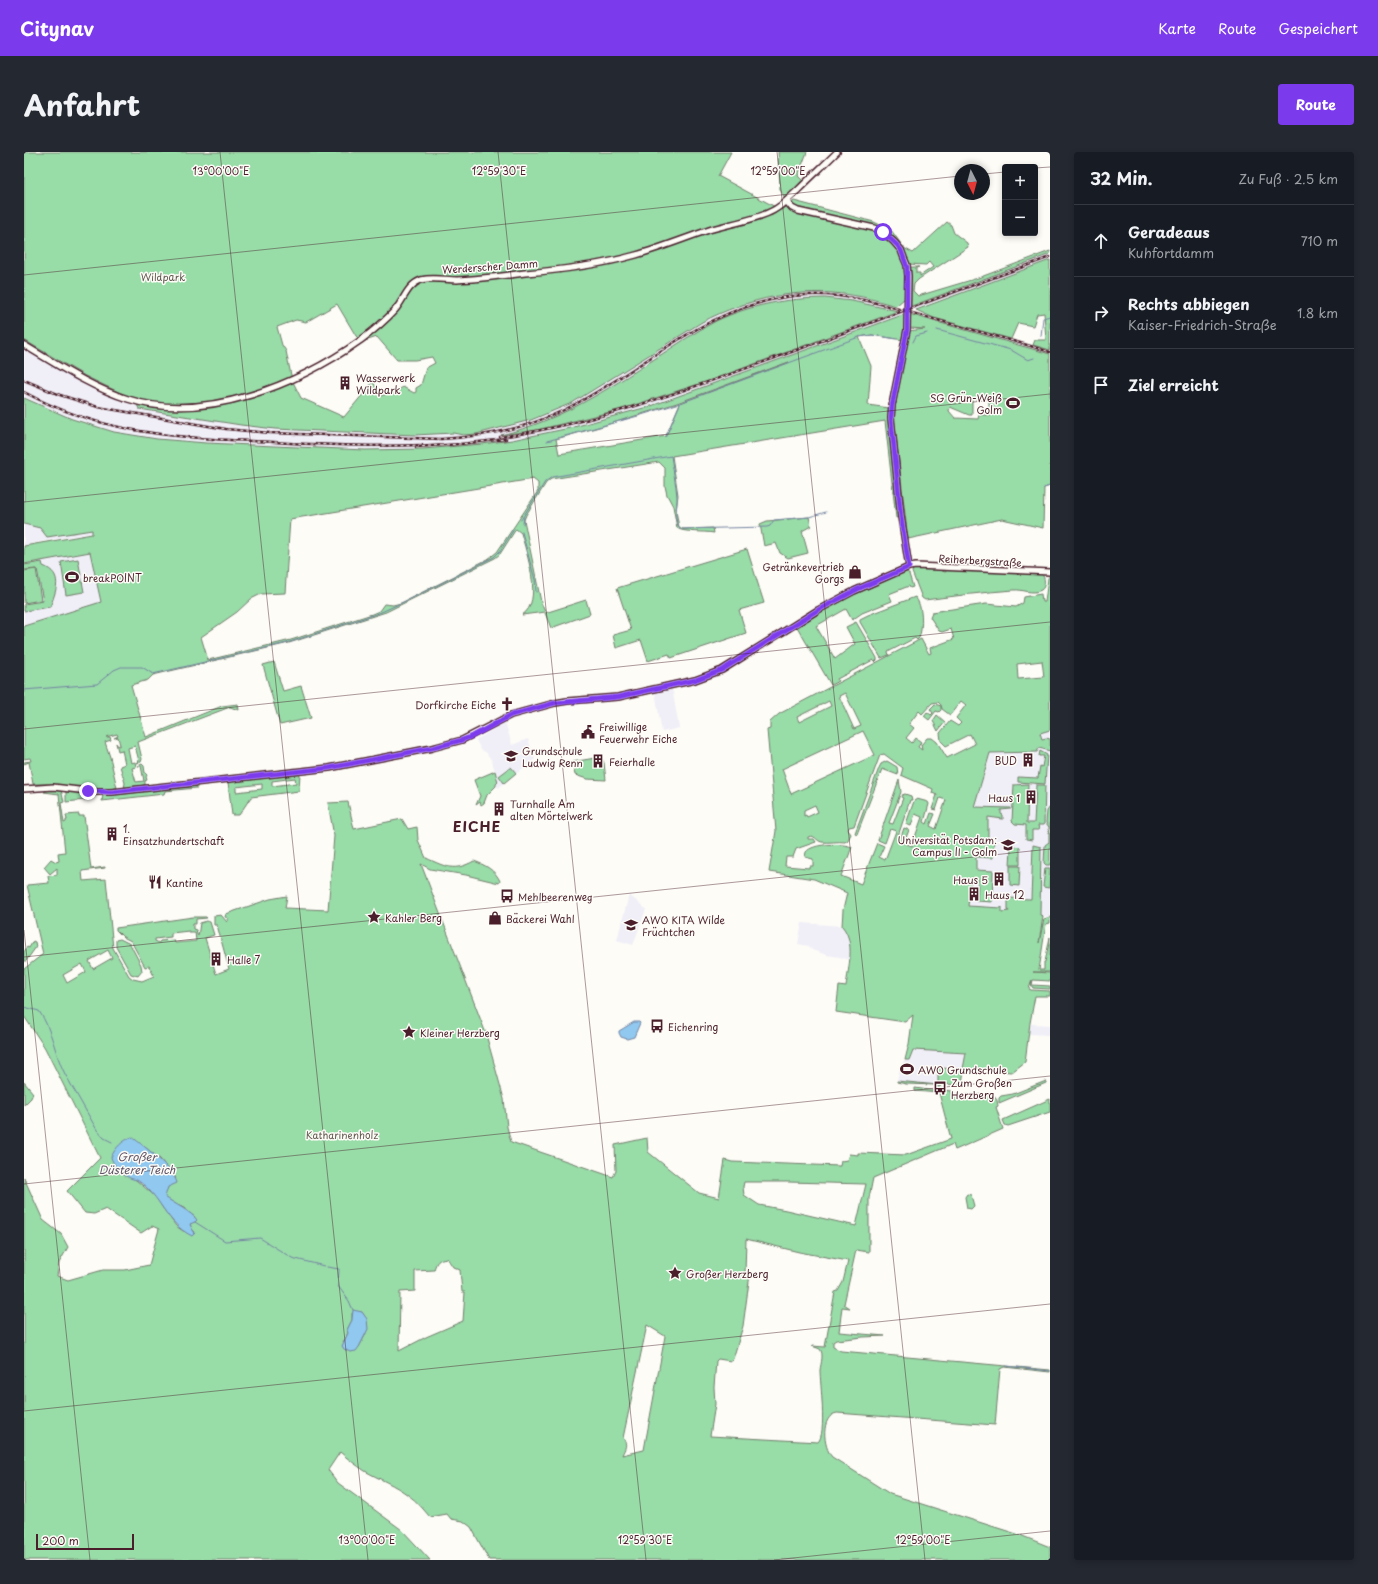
<!DOCTYPE html>
<html lang="de">
<head>
<meta charset="utf-8">
<style>
  :root { --surface:#171b24; --page:#242831; --text:#f1f3f6; --muted:#9ea1a6; --line:#363941; --accent:#7c3aed }
  body { margin:0; font-family:"Playpen Sans",sans-serif; background:var(--page); color:var(--text) }
  .controls { position:absolute; right:12px; top:12px; display:grid; overflow:hidden; border-radius:4px; box-shadow:0 2px 6px #0003 }
  .controls button { width:36px; height:36px; display:grid; place-items:center; padding:0; border:0; border-bottom:1px solid var(--line); background:var(--surface); color:var(--text); font:20px sans-serif }
  .compass { position:absolute; left:930px; top:12px; width:36px; height:36px; border-radius:50%; background:var(--surface); box-shadow:0 2px 6px #0003; rotate:174deg }
  .scale { position:absolute; left:12px; bottom:10px; width:98px; box-sizing:border-box; padding-left:4px; border:2px solid #4a1f2b; border-top:0; font-size:11px; line-height:14px; white-space:nowrap; color:#4a1f2b; -webkit-text-stroke:3px #fdfcf7; paint-order:stroke }
  .stop { position:absolute; width:12px; height:12px; margin:-9px; border:3px solid #7c3aed; border-radius:50%; background:#fff }
  .stop.end { background:#7c3aed; border-color:#fff; box-shadow:0 1px 4px #0008 }
  .list { margin:0; padding:0; list-style:none }
  h2 { display:flex; justify-content:space-between; align-items:center; height:52px; margin:0; padding:0 16px; font-size:17px }
  h2 small { font-size:13px; font-weight:400; color:var(--muted) }
  .list li { display:grid; grid-template-columns:26px 1fr auto; gap:12px; align-items:center; box-sizing:border-box; height:72px; padding:0 16px; border-top:1px solid var(--line) }
  .list b { display:block; font-size:15px; white-space:nowrap }
  .list p { margin:0; font-size:13px; white-space:nowrap; color:var(--muted) }
  .list em { font-size:13px; font-style:normal; color:var(--muted) }
  .icon { flex:none; width:22px; height:22px; fill:none; stroke:currentColor; stroke-width:2; stroke-linecap:round; stroke-linejoin:round }
  .map { position:relative; flex:none; width:1026px; height:1408px; overflow:hidden; border-radius:4px }
  header { display:flex; align-items:center; gap:24px; box-sizing:border-box; height:56px; padding:0 20px; background:var(--accent); color:#fff }
  header strong { font-size:19px }
  nav { display:flex; gap:22px; margin-inline-start:auto; font-size:14px }
  .intro { display:flex; align-items:center; justify-content:space-between; box-sizing:border-box; height:96px; padding:0 24px }
  h1 { margin:0; font-size:28px }
  .button { padding:10px 18px; border-radius:4px; background:var(--accent); color:#fff; font-size:14px; font-weight:700 }
  main { display:flex; gap:24px; padding:0 24px }
  aside { flex:1; background:var(--surface); border-radius:4px; box-shadow:0 2px 6px #0003 }
  .map>svg:first-child { display:block }
  .built { fill:#f0eef7 }
  .green { fill:#98dca8; stroke:#717e6a; fill-rule:evenodd }
  .water { fill:#90c8ef; stroke:#7484a1 }
  .lines { fill:none; stroke-linecap:round; stroke-linejoin:round }
  .stream { stroke:#7484a1; stroke-width:1 }
  .secondary-casing { stroke:#4a1f2b; stroke-width:8 }
  .secondary { stroke:#fdfcf7; stroke-width:5 }
  .rail-casing { stroke:#4a1f2b; stroke-width:2.5 }
  .rail { stroke:#fdfcf7; stroke-width:1; stroke-dasharray:3; stroke-linecap:butt }
  .route { stroke:#7c3aed; stroke-width:5 }
  .ticks { fill:none; stroke:#4a1f2b; stroke-width:1; stroke-opacity:0.45 }
  .labels { text-anchor:middle; dominant-baseline:central; stroke-width:3; stroke-linejoin:round; paint-order:stroke }
  .street-label { font-size:10px; fill:#4a1f2b; stroke:#fdfcf7 }
  .park-label { font-size:10px; fill:#615850; stroke:#fdfcf7 }
  .poi-label { font-size:10px; fill:#4a1f2b; stroke:#fdfcf7; text-anchor:start }
  .water-label { font-size:11px; font-style:italic; fill:#5f5266; stroke:#fdfcf7 }
  .district-label { font-size:14px; font-weight:bold; letter-spacing:1px; fill:#4a1f2b; stroke:#fdfcf7 }
  .ticks-label { font-size:10px; text-anchor:middle; fill:#4a1f2b; stroke:#fdfcf7; stroke-width:3; stroke-linejoin:round; paint-order:stroke }
</style>
</head>
<body>
<header>
<strong>Citynav</strong>
<nav><a>Karte</a><a>Route</a><a>Gespeichert</a></nav>
</header>
<div class="intro"><h1>Anfahrt</h1><a class="button">Route</a></div>
<main>
<div class="map">
<svg width="1026" height="1408" viewBox="0 0 1026 1408">
  <rect width="100%" height="100%" fill="#fdfcf7"/>
  <filter id="ink" filterUnits="userSpaceOnUse"><feTurbulence type="fractalNoise" baseFrequency=".025" numOctaves="2"/><feDisplacementMap in="SourceGraphic" scale="8" xChannelSelector="R" yChannelSelector="G"/><feConvolveMatrix kernelMatrix="1 2 1 2 8 2 1 2 1" color-interpolation-filters="sRGB"/></filter>
  <g filter="url(#ink)">
    <path class="built" d="M 1026,102 L 1026,108 L 670,239 L 600,262 L 546,276 L 488,288 L 458,292 L 371,298 L 288,296 L 272,347 L 15,390 L 0,394 L 0,323 L 273,295 L 182,291 L 133,287 L 90,280 L 48,267 L 0,246 L 0,188 L 61,224 L 111,248 L 115,257 L 217,273 L 251,277 L 391,283 L 429,281 L 439,283 L 467,279 L 507,268 L 548,251 L 678,170 L 701,159 L 724,151 L 759,143 L 801,140 L 829,143 L 865,152 L 864,157 L 840,151 L 815,147 L 788,146 L 753,150 L 717,159 L 692,169 L 673,180 L 584,237 L 550,256 L 509,274 L 480,282 L 513,278 L 569,265 L 625,249 L 687,228 Z
      M 895,161 L 1026,198 L 1026,202 L 894,164 Z
      M 66,400 L 77,451 L 0,474 L 0,412 Z
      M 648,536 L 655,576 L 638,580 L 631,540 Z
      M 1026,562 L 1026,765 L 940,756 L 945,601 Z
      M 481,570 L 488,593 L 504,587 L 511,607 L 474,636 L 472,632 L 474,630 L 468,609 L 462,600 L 457,598 L 452,588 Z
      M 605,743 L 622,757 L 609,793 L 593,788 Z
      M 778,771 L 818,774 L 886,827 L 816,805 L 803,803 L 788,798 L 785,794 L 774,792 Z
      M 1007,872 L 1026,873 L 1026,883 L 1005,882 Z
      M 889,898 L 942,901 L 939,917 L 914,933 L 873,929 L 876,915 L 881,908 L 885,908 Z"/>
    <path class="green" d="M 0,0 L 707,0 L 694,24 L 757,58 L 770,49 L 850,70 L 867,78 L 880,96 L 889,101 L 923,70 L 927,73 L 930,81 L 943,91 L 944,95 L 895,127 L 890,132 L 889,139 L 894,144 L 954,126 L 1026,99 L 1026,102 L 885,155 L 885,115 L 895,115 L 892,116 L 892,121 L 896,121 L 896,124 L 909,115 L 905,110 L 902,113 L 884,112 L 875,98 L 881,113 L 881,146 L 872,154 C 857,150 843,145 827,143 C 776,135 724,146 678,170 L 548,251 L 507,268 L 452,282 L 439,283 L 429,281 L 391,283 L 251,277 L 217,273 L 115,257 L 111,248 L 61,224 L 0,188 ZM 313,152 L 332,184 L 338,190 L 353,185 L 373,208 L 391,208 L 408,205 L 411,211 L 402,216 L 397,233 L 392,236 L 392,240 L 390,241 L 379,235 C 372,240 364,241 357,244 C 353,240 352,234 349,230 L 320,265 L 277,246 L 268,228 L 262,199 L 258,193 L 253,175 L 272,168 L 282,170 Z
      M 754,0 L 783,0 L 774,24 L 781,31 L 762,49 L 756,37 Z
      M 1026,108 L 1026,198 L 1009,193 L 1011,188 L 1022,188 L 1020,161 L 1013,162 L 1009,174 L 994,171 L 987,187 L 910,166 L 892,158 Z
      M 801,146 L 828,149 L 874,159 L 687,228 L 598,257 L 513,278 L 477,283 C 537,268 581,239 632,206 C 652,193 671,180 692,169 C 726,153 763,146 801,146 Z
      M 881,162 L 882,178 L 880,188 L 848,183 L 835,185 L 847,214 L 844,253 L 865,256 L 876,365 L 872,366 L 861,269 L 648,304 L 654,343 L 652,359 L 655,375 L 659,377 L 689,376 L 690,381 C 680,379 659,381 653,376 L 649,354 L 643,343 L 641,334 L 641,316 L 635,310 L 527,327 L 522,331 L 502,363 L 500,368 L 517,450 L 521,460 L 498,463 C 520,450 502,400 497,381 L 492,377 L 476,402 L 471,406 L 362,460 L 265,491 L 129,523 L 124,528 L 107,533 L 122,585 L 198,554 L 214,552 L 215,558 L 206,555 L 114,590 L 118,607 L 117,610 L 113,611 L 115,609 L 111,594 L 104,596 L 107,611 L 111,610 L 112,615 L 108,616 L 112,630 L 120,629 L 117,614 L 114,614 L 118,612 L 120,614 L 121,621 L 123,623 L 122,625 L 123,628 L 121,629 L 121,633 L 100,636 L 101,631 L 96,614 L 101,612 L 98,598 L 94,599 L 92,591 L 94,594 L 96,593 L 94,585 L 90,586 L 94,584 L 93,582 L 82,585 L 86,585 L 87,588 L 81,590 L 86,605 L 93,636 C 65,639 37,631 9,632 L 5,610 L 0,612 L 0,610 L 7,609 L 6,606 L 0,607 L 0,474 L 77,450 L 66,400 L 0,412 L 0,394 L 68,382 L 68,378 L 23,385 L 16,376 L 0,372 L 0,246 L 48,267 L 90,280 L 133,287 L 182,291 L 341,298 L 399,297 L 458,292 L 488,288 L 546,276 L 627,254 ZM 765,210 L 656,251 L 642,284 L 535,302 L 532,287 L 579,274 L 653,251 ZM 509,327 L 514,331 L 514,339 L 473,400 L 464,407 L 377,451 L 369,453 L 360,452 L 355,459 L 348,462 L 267,488 L 184,508 L 177,485 L 213,460 L 227,447 L 237,442 L 261,441 L 266,367 Z
      M 885,162 L 1026,202 L 1026,334 L 1020,336 L 1019,376 L 978,367 L 884,387 L 870,267 L 871,252 L 873,251 L 870,248 L 884,179 L 901,177 L 885,176 ZM 948,247 L 965,247 L 965,261 L 967,263 L 955,263 L 954,267 L 931,266 L 925,259 L 926,255 L 945,263 L 948,263 Z
      M 785,365 L 787,374 L 778,379 L 784,401 L 764,406 L 756,401 L 752,391 L 740,394 L 736,372 L 743,369 Z
      M 723,397 L 740,451 L 715,458 L 722,481 L 647,506 L 645,502 L 624,509 L 617,488 L 592,496 L 589,483 L 607,478 L 593,436 Z
      M 54,407 L 60,440 L 42,443 L 37,410 Z
      M 18,410 L 19,414 C 40,422 32,439 26,455 L 0,459 L 0,452 L 19,449 L 13,417 L 0,418 L 0,413 Z
      M 893,416 L 916,417 L 917,419 L 922,420 L 922,417 L 1018,422 C 1021,426 1022,435 1017,438 C 1008,443 999,437 990,438 C 960,440 931,444 901,448 L 898,446 L 888,420 L 889,417 Z
      M 12,417 L 17,448 L 0,451 L 0,419 Z
      M 882,418 L 885,422 L 889,435 L 886,436 L 885,434 L 865,442 L 868,449 L 838,461 L 828,468 L 822,457 L 792,474 L 811,507 L 831,492 L 822,475 L 832,470 L 853,506 L 853,508 L 851,510 L 849,508 L 813,527 L 814,529 L 807,533 L 772,473 L 825,443 Z
      M 1026,423 L 1026,578 L 1016,581 L 1018,587 L 1022,586 L 1026,587 L 1026,599 L 1015,596 L 1013,600 L 966,601 L 950,655 L 987,656 L 987,657 L 977,658 L 977,662 L 979,663 L 979,667 L 964,665 L 964,688 L 970,691 L 969,706 L 952,705 L 952,718 L 969,719 L 968,750 L 953,749 L 954,727 L 947,726 L 944,754 L 977,756 L 978,755 L 978,760 L 985,759 L 984,757 L 984,746 L 1007,747 L 1009,694 L 1009,693 L 1017,695 L 1016,763 L 1019,764 L 1015,791 L 1020,767 L 1026,765 L 1026,771 L 1022,772 L 1015,818 L 1020,818 L 1020,810 L 1021,810 L 1026,785 L 1026,820 L 1009,820 L 1026,821 L 1026,829 L 1009,828 L 1008,833 L 1026,834 L 1026,837 L 1009,836 L 1007,833 L 1008,828 L 1005,837 L 1007,838 L 1026,839 L 1026,844 L 1011,844 L 1006,871 L 1001,910 L 988,920 L 940,917 L 938,933 L 917,932 L 916,935 L 912,935 L 912,933 L 882,932 L 873,930 L 873,929 L 914,933 L 914,916 L 939,917 L 942,901 L 889,898 L 885,908 L 881,908 L 885,892 L 889,863 L 881,870 L 812,860 L 815,834 L 822,835 C 824,816 832,790 818,774 L 819,758 L 823,741 L 790,727 L 745,720 L 752,679 L 743,578 L 746,577 L 746,570 L 755,562 L 897,487 L 905,502 L 907,501 L 906,496 L 930,487 L 927,477 L 918,480 L 915,479 L 906,465 L 908,460 L 962,452 L 992,455 L 999,451 L 1000,445 L 1017,442 L 1018,450 L 1021,450 L 1024,426 ZM 1018,509 L 1020,525 L 994,527 L 993,512 ZM 821,541 L 837,574 L 830,577 L 815,544 ZM 805,549 L 807,554 L 775,570 L 773,565 ZM 937,549 L 942,553 L 932,566 L 937,571 L 934,574 L 926,569 L 916,581 L 917,589 L 922,594 L 946,582 L 951,592 L 923,606 L 913,590 L 908,586 L 903,586 L 897,593 L 898,598 L 894,595 L 897,590 L 892,586 L 888,591 L 882,586 L 890,576 L 885,572 L 895,559 L 898,562 L 908,551 L 914,550 L 917,553 L 918,557 L 926,563 ZM 839,579 L 851,603 L 767,642 L 758,617 ZM 860,602 L 879,616 L 877,623 L 909,637 L 908,641 L 913,643 L 908,657 L 912,658 L 916,646 L 922,648 L 912,677 L 906,674 L 911,662 L 907,661 L 903,672 L 900,670 L 905,652 L 904,650 L 893,647 L 890,649 L 882,672 L 887,674 L 891,662 L 898,665 L 888,694 L 880,691 L 885,678 L 880,676 L 876,688 L 873,687 L 886,648 L 888,648 L 887,644 L 881,642 L 878,643 L 877,645 L 879,646 L 869,672 L 865,671 L 877,640 L 875,628 L 854,688 L 861,691 L 866,677 L 872,679 L 861,708 L 855,705 L 860,694 L 853,691 L 837,732 L 817,724 L 828,695 C 818,691 789,691 782,700 L 781,705 L 789,707 L 789,714 L 785,714 L 785,716 L 761,714 L 762,705 L 769,705 L 772,697 L 792,690 L 790,687 L 784,687 L 784,685 C 791,682 792,689 798,690 C 805,691 814,689 821,690 L 824,688 L 827,682 L 824,678 L 825,675 L 830,674 L 856,603 ZM 791,653 L 794,660 L 783,665 L 782,663 L 780,664 L 780,658 Z
      M 891,445 C 899,453 899,476 895,486 L 893,488 L 891,486 L 864,500 L 865,503 L 857,506 L 836,470 L 836,467 L 844,463 Z
      M 562,448 L 566,462 L 527,476 L 521,461 Z
      M 250,510 L 259,539 L 277,534 L 287,566 L 256,573 L 239,513 Z
      M 911,552 L 917,554 L 917,558 L 915,560 L 912,559 L 905,568 L 900,564 L 903,560 L 907,563 L 909,561 L 906,557 Z
      M 913,563 L 921,570 L 914,579 L 909,569 Z
      M 1016,599 L 1023,603 L 1021,632 L 994,630 L 994,625 L 1014,626 L 1016,614 L 1018,615 L 1020,604 L 1015,604 Z
      M 577,605 L 580,611 L 582,628 L 563,627 L 551,623 L 548,610 Z
      M 863,609 L 873,615 L 874,623 L 858,617 L 833,682 L 831,681 L 855,616 L 857,612 Z
      M 487,615 L 492,621 L 480,631 L 475,624 Z
      M 471,619 L 474,630 L 472,632 L 472,634 L 463,643 L 460,651 L 457,653 L 456,650 L 452,653 L 456,644 L 450,628 Z
      M 276,621 L 275,639 L 227,645 L 215,663 L 208,663 L 204,630 ZM 271,626 L 272,631 L 248,634 L 248,629 ZM 238,632 L 238,637 L 212,640 L 212,635 Z
      M 1004,632 L 1003,671 L 1010,671 L 1012,633 L 1021,633 L 1020,673 L 1014,673 L 1015,678 L 1008,678 L 1008,688 L 1002,687 L 1002,673 L 991,672 L 988,669 L 990,633 Z
      M 173,634 L 173,636 L 141,639 L 140,642 L 78,649 L 79,643 Z
      M 27,637 L 37,638 L 40,650 L 37,651 L 40,671 L 42,670 L 42,668 L 43,668 L 42,663 L 55,662 L 55,664 L 60,664 L 67,717 L 81,715 L 81,716 L 58,719 L 59,729 L 82,727 L 89,796 L 105,824 L 109,827 L 118,829 L 130,824 L 125,814 L 121,815 L 107,789 L 99,785 L 92,778 L 92,776 L 169,765 L 182,765 L 183,766 L 172,767 L 172,772 L 169,772 L 169,777 L 172,778 L 174,784 L 176,771 L 183,769 L 186,770 L 190,783 L 181,786 L 192,822 L 205,817 L 193,773 L 190,773 L 190,764 L 197,763 L 203,770 L 204,769 L 204,766 L 201,765 L 202,762 L 246,747 L 263,744 L 261,756 L 304,758 L 310,684 L 304,651 L 324,650 L 330,677 L 378,667 L 384,677 L 393,675 L 394,688 L 402,706 C 422,715 430,720 450,709 C 461,713 471,718 476,729 L 475,731 L 442,723 L 406,717 L 397,712 L 461,879 L 480,947 L 483,975 L 487,990 L 589,1025 L 592,1019 L 591,993 L 623,986 L 624,1000 L 675,1041 L 695,1046 L 701,1008 L 708,1010 L 816,1014 L 817,1009 L 823,1008 L 825,1002 L 834,1003 L 834,1001 L 882,1003 L 927,987 L 915,941 L 891,939 L 891,936 L 912,939 L 912,937 L 928,939 L 928,942 L 966,943 L 966,942 C 973,943 973,949 974,954 L 972,955 L 979,977 L 931,998 L 929,992 L 849,1026 L 845,1046 L 845,1100 L 832,1098 L 820,1152 L 826,1156 L 818,1155 L 815,1180 L 861,1184 L 839,1185 L 812,1188 L 809,1190 L 809,1195 L 817,1199 L 1026,1218 L 1026,1220 L 980,1215 L 976,1217 L 971,1273 L 813,1261 C 796,1264 799,1295 808,1305 L 866,1342 L 996,1383 L 1026,1395 L 1026,1408 L 465,1408 L 447,1375 L 439,1369 L 427,1367 L 423,1362 L 406,1365 C 399,1357 393,1349 384,1343 C 371,1333 355,1327 341,1319 C 332,1313 324,1307 316,1300 L 304,1318 L 314,1331 L 378,1378 L 406,1408 L 0,1408 L 0,1026 L 19,1068 L 37,1082 L 44,1095 L 35,1111 L 33,1124 L 44,1128 L 79,1118 L 101,1118 L 125,1113 L 135,1077 L 128,1074 L 117,1081 L 82,1057 L 70,1062 L 61,1061 L 43,1039 L 76,1006 L 21,896 L 0,864 L 0,817 L 19,802 L 3,733 L 25,731 L 24,724 L 33,723 L 33,716 L 26,722 L 20,715 L 27,707 L 32,710 L 35,709 L 34,701 L 41,700 L 35,642 L 20,640 ZM 165,779 L 165,780 L 171,780 L 172,789 L 151,791 L 150,788 L 136,789 L 135,791 L 131,789 L 131,787 L 147,785 L 147,781 ZM 84,798 L 88,806 L 69,817 L 65,809 ZM 58,812 L 62,820 L 43,831 L 39,823 ZM 117,992 L 136,1007 L 152,1026 L 144,1035 L 140,1045 L 153,1053 L 161,1056 L 165,1061 L 171,1065 L 166,1072 L 168,1077 L 171,1080 L 159,1079 L 152,1074 L 138,1055 L 132,1045 L 112,1028 L 100,1023 L 92,1014 ZM 720,1030 L 764,1030 L 842,1032 L 832,1074 L 762,1058 L 735,1053 L 720,1043 L 719,1035 ZM 722,1087 L 775,1100 L 824,1109 L 819,1130 L 814,1139 L 811,1140 L 801,1195 L 788,1194 L 796,1197 C 800,1202 797,1211 796,1218 C 796,1231 803,1282 794,1290 L 686,1284 L 691,1252 L 690,1235 L 692,1209 L 694,1207 L 707,1209 L 709,1207 L 719,1174 L 726,1122 L 721,1121 ZM 423,1106 L 429,1115 L 436,1118 L 438,1140 L 441,1140 L 439,1169 L 402,1185 L 375,1199 L 376,1140 L 391,1139 L 391,1119 L 410,1118 C 412,1110 414,1107 423,1106 ZM 338,1160 C 348,1175 342,1181 335,1195 L 319,1190 L 324,1181 L 323,1178 L 328,1168 L 328,1161 ZM 623,1173 L 641,1184 L 620,1298 L 598,1303 C 601,1296 604,1293 599,1286 Z
      M 42,639 L 71,643 L 71,645 L 61,646 L 61,648 L 42,650 Z
      M 1026,655 L 1026,713 L 1022,713 L 1020,711 L 1021,693 L 1025,690 L 1025,675 L 1022,671 L 1023,659 Z
      M 989,694 L 996,695 L 996,713 L 986,713 L 987,696 Z
      M 986,714 L 996,714 L 995,734 L 986,733 Z
      M 1021,716 L 1026,716 L 1025,736 L 1019,735 Z
      M 96,787 L 106,792 L 117,813 L 118,819 L 114,824 L 107,822 L 92,795 L 92,788 Z
      M 9,789 L 11,790 L 12,795 L 2,809 L 0,809 L 0,800 L 3,795 L 5,796 Z
      M 1022,929 L 1022,931 L 975,951 L 975,946 L 977,944 L 989,942 Z
      M 0,930 L 9,941 L 7,946 L 0,953 Z
      M 1026,947 L 1026,960 L 984,974 L 981,973 L 979,968 Z
      M 943,1042 L 947,1043 L 950,1054 L 947,1057 L 943,1056 L 941,1045 Z"/>
    <path class="water" d="M 610,870 L 615,870 L 616,871 L 610,885 L 603,887 L 597,885 L 595,881 L 595,879 Z
      M 108,985 C 120,994 150,1017 153,1031 L 144,1035 L 141,1045 C 149,1051 168,1060 173,1068 L 171,1070 L 166,1072 L 168,1077 L 171,1081 L 168,1084 C 140,1070 138,1044 113,1028 C 110,1027 107,1027 104,1025 C 98,1023 88,1011 87,1005 C 92,995 98,989 108,985 Z
      M 329,1158 L 338,1160 L 343,1167 L 344,1177 L 335,1195 L 332,1199 L 326,1200 L 320,1197 L 318,1194 L 324,1181 L 323,1178 L 328,1168 Z"/>
    <g class="lines">
      <path class="stream" d="M 913,178 L 987,198 L 1004,208 L 1010,206
        M 1017,184 L 1019,166 L 1026,164
        M 889,190 L 892,184 L 903,181
        M 642,284 L 656,252
        M 523,289 L 614,264 L 656,251 L 835,185 L 848,183 L 873,187
        M 1020,336 L 1026,334
        M 497,368 L 521,330 L 528,325 L 647,304 C 649,318 652,331 653,345 C 654,354 648,370 657,377 L 743,375 L 746,374 L 750,368 L 785,365 L 802,360
        M 499,372 L 500,365
        M 498,380 L 511,428 L 512,440
        M 0,538 L 73,532 L 90,518 L 97,515 L 118,515 L 129,522 L 263,491 L 355,461 L 386,447 L 470,405 L 476,399 L 490,377
        M 0,855 L 15,859 C 29,879 30,901 41,922 L 73,978 L 80,986 L 88,990
        M 171,1070 L 201,1089 L 236,1086 L 268,1106 L 300,1114
        M 303,1115 L 315,1117 L 314,1134 L 325,1149 L 329,1158
        M 982,1214 L 1026,1219"/>
      <g class="secondary-casing">
        <path id="secondary" d="M 762,49 L 768,56 L 774,59 L 850,76 L 859,80 L 870,90 L 877,98 L 880,106 L 883,113 L 884,124 L 883,178 L 868,253 L 867,266 L 877,365 L 885,415
          M 0,193 C 32,212 68,236 104,247 C 180,272 275,232 337,188 C 349,179 361,169 371,158 C 380,148 383,133 397,128 C 409,125 422,128 433,128 C 456,127 479,124 501,121 C 538,118 576,113 612,103 C 637,96 661,86 685,78 C 704,72 733,68 750,58 C 759,53 766,45 774,38 C 787,25 800,13 813,0
          M 0,637 L 29,635 L 72,640 L 88,640 L 305,616 L 408,596 L 438,588 L 487,563 L 531,551 L 543,549 L 594,545 L 671,528 L 698,518 L 794,458 L 830,439 L 885,415 L 892,414 L 1026,420"/>
      </g>
      <use href="#secondary" class="secondary"/>
      <g class="rail-casing">
        <path id="rail" d="M 0,228 L 36,243 L 74,255 L 202,277 L 246,281 L 417,287 C 460,285 501,277 540,258 C 624,217 682,149 782,143 C 827,140 870,156 913,168 C 951,179 989,188 1026,200
          M 0,240 C 81,284 160,286 250,290 C 299,293 349,295 398,293
          M 476,285 C 576,271 668,236 762,202 C 850,169 938,137 1026,105
          M 392,295 L 436,292 L 482,287"/>
      </g>
      <use href="#rail" class="rail"/>
    </g>
  </g>
  <g class="lines" filter="url(#ink)">
    <path class="route" d="M 64,639 L 88,640 L 305,616 L 408,596 L 438,588 L 449,584 L 487,563 L 531,551 L 594,545 L 671,528 L 698,518 L 794,458 L 834,437 L 885,415 L 877,365 L 867,266 L 868,254 L 883,178 L 883,115 L 877,98 L 873,93 L 859,80"/>
  </g>
  <path class="ticks" d="M 196,0 L 344,1408M 474,0 L 622,1408M 753,0 L 901,1408M 1011,16 L 1026,15M 960,22 L 981,20M 0,123 L 936,24M 0,350 L 1026,242M 0,577 L 1026,470M 0,778 L 66,1408M 0,805 L 1026,697M 0,1032 L 1026,924M 0,1259 L 1026,1152M 750,1408 L 1026,1379"/>
  <defs>
    <g id="building-bare" transform="scale(1.08)"><path d="M-4-6H4V6H1V3H-1V6H-4ZM-2.5-4.3h1.7v1.8h-1.7ZM.8-4.3h1.7v1.8H.8ZM-2.5-1h1.7V.8h-1.7ZM.8-1h1.7V.8H.8Z" fill="#4a1f2b" stroke="#fdfcf7" stroke-width="2.5" paint-order="stroke"/></g>
    <g id="stadium-bare" transform="scale(1.08)"><path d="M0-5a6.5 5 0 1 0 0 10a6.5 5 0 1 0 0-10ZM-3.5-1.8h7v3.6h-7Z" fill="#4a1f2b" stroke="#fdfcf7" stroke-width="2.5" paint-order="stroke"/></g>
    <g id="shop-bare" transform="scale(1.08)"><path d="M-5-2.5h2.3a2.7 3.5 0 0 1 5.4 0H5L5.5 6h-11ZM-1.5-2.5h3a1.5 2.3 0 0 0-3 0Z" fill="#4a1f2b" stroke="#fdfcf7" stroke-width="2.5" paint-order="stroke"/></g>
    <g id="church-bare" transform="scale(1.08)"><path d="M-1.2-6h2.4v3.5h3.3v2.4h-3.3V6h-2.4V-.1h-3.3v-2.4h3.3Z" fill="#4a1f2b" stroke="#fdfcf7" stroke-width="2.5" paint-order="stroke"/></g>
    <g id="civic-bare" transform="scale(1.08)"><path d="M-.6-6.5H3V-4.5H.6V-3L4-1V1h2V6H-6V1h2V-1L-.6-3ZM-1.2 2.5V6h2.4V2.5Z" fill="#4a1f2b" stroke="#fdfcf7" stroke-width="2.5" paint-order="stroke"/></g>
    <g id="school-bare" transform="scale(1.08)"><path d="M0-5L7-2L0 1L-7-2ZM-4 1L0 2.5L4 1V4Q0 6-4 4Z" fill="#4a1f2b" stroke="#fdfcf7" stroke-width="2.5" paint-order="stroke"/></g>
    <g id="university-bare" transform="scale(1.08)"><path d="M0-5L7-2L0 1L-7-2ZM-4 1L0 2.5L4 1V4Q0 6-4 4Z" fill="#4a1f2b" stroke="#fdfcf7" stroke-width="2.5" paint-order="stroke"/></g>
    <g id="restaurant-bare" transform="scale(1.08)"><path d="M-5-6h1v4h1v-4h1v4h1v-4h1v5L-1.5 .5V6h-2V.5L-5-1ZM5-6V6H3V1.5H1.5Q1.5-4 5-6Z" fill="#4a1f2b" stroke="#fdfcf7" stroke-width="2.5" paint-order="stroke"/></g>
    <g id="bus-bare" transform="scale(1.08)"><path d="M-5-6H5V4H4V6H2V4H-2V6H-4V4H-5ZM-3.5-4V0h7V-4ZM-3.5 1.2v1.5H-2V1.2ZM2 1.2v1.5H3.5V1.2Z" fill="#4a1f2b" stroke="#fdfcf7" stroke-width="2.5" paint-order="stroke"/></g>
    <g id="sight-bare" transform="scale(1.08)"><path d="M0-6L1.8-2.2L6-1.7L2.9 1.2L3.7 5.4L0 3.3L-3.7 5.4L-2.9 1.2L-6-1.7L-1.8-2.2Z" fill="#4a1f2b" stroke="#fdfcf7" stroke-width="2.5" paint-order="stroke"/></g>
  </defs>
  <g fill-rule="evenodd">
    <use href="#building-bare" x="321" y="231"/>
    <use href="#stadium-bare" x="989" y="251"/>
    <use href="#shop-bare" x="831" y="420"/>
    <use href="#stadium-bare" x="48" y="425"/>
    <use href="#church-bare" x="483" y="552"/>
    <use href="#civic-bare" x="564" y="580"/>
    <use href="#school-bare" x="487" y="604"/>
    <use href="#building-bare" x="1004" y="608"/>
    <use href="#building-bare" x="574" y="609"/>
    <use href="#building-bare" x="1007" y="645"/>
    <use href="#building-bare" x="475" y="657"/>
    <use href="#building-bare" x="88" y="682"/>
    <use href="#university-bare" x="984" y="693"/>
    <use href="#building-bare" x="975" y="727"/>
    <use href="#restaurant-bare" x="131" y="730"/>
    <use href="#building-bare" x="950" y="742"/>
    <use href="#bus-bare" x="483" y="744"/>
    <use href="#sight-bare" x="350" y="765"/>
    <use href="#shop-bare" x="471" y="766"/>
    <use href="#school-bare" x="607" y="773"/>
    <use href="#building-bare" x="192" y="807"/>
    <use href="#bus-bare" x="633" y="874"/>
    <use href="#sight-bare" x="385" y="880"/>
    <use href="#stadium-bare" x="883" y="917"/>
    <use href="#bus-bare" x="916" y="936"/>
    <use href="#sight-bare" x="651" y="1121"/>
  </g>
  <g class="labels">
    <g class="street-label">
      <text transform="translate(466 114) rotate(-4)">Werderscher Damm</text>
      <text transform="translate(956 408) rotate(3)">Reiherbergstraße</text>
    </g>
    <g class="park-label">
      <text x="139" y="124">Wildpark</text>
      <text x="318" y="982">Katharinenholz</text>
    </g>
    <g class="poi-label">
      <text x="332" y="225">Wasserwerk<tspan x="332" dy="12">Wildpark</tspan></text>
      <text x="978" y="245" text-anchor="end">SG Grün-Weiß<tspan x="978" dy="12">Golm</tspan></text>
      <text x="820" y="414" text-anchor="end">Getränkevertrieb<tspan x="820" dy="12">Gorgs</tspan></text>
      <text x="59" y="425">breakPOINT</text>
      <text x="472" y="552" text-anchor="end">Dorfkirche Eiche</text>
      <text x="575" y="574">Freiwillige<tspan x="575" dy="12">Feuerwehr Eiche</tspan></text>
      <text x="498" y="598">Grundschule<tspan x="498" dy="12">Ludwig Renn</tspan></text>
      <text x="993" y="608" text-anchor="end">BUD</text>
      <text x="585" y="609">Feierhalle</text>
      <text x="996" y="645" text-anchor="end">Haus 1</text>
      <text x="486" y="651">Turnhalle Am<tspan x="486" dy="12">alten Mörtelwerk</tspan></text>
      <text x="99" y="676">1.<tspan x="99" dy="12">Einsatzhundertschaft</tspan></text>
      <text x="973" y="687" text-anchor="end">Universität Potsdam:<tspan x="973" dy="12">Campus II - Golm</tspan></text>
      <text x="964" y="727" text-anchor="end">Haus 5</text>
      <text x="142" y="730">Kantine</text>
      <text x="961" y="742">Haus 12</text>
      <text x="494" y="744">Mehlbeerenweg</text>
      <text x="361" y="765">Kahler Berg</text>
      <text x="482" y="766">Bäckerei Wahl</text>
      <text x="618" y="767">AWO KITA Wilde<tspan x="618" dy="12">Früchtchen</tspan></text>
      <text x="203" y="807">Halle 7</text>
      <text x="644" y="874">Eichenring</text>
      <text x="396" y="880">Kleiner Herzberg</text>
      <text x="894" y="917">AWO Grundschule</text>
      <text x="927" y="930">Zum Großen<tspan x="927" dy="12">Herzberg</tspan></text>
      <text x="662" y="1121">Großer Herzberg</text>
    </g>
    <g class="water-label">
      <text x="113" y="1004">Großer<tspan x="113" dy="13">Düsterer Teich</tspan></text>
    </g>
    <g class="district-label">
      <text x="453" y="674">EICHE</text>
    </g>
  </g>
  <g class="ticks-label">
    <text x="197" y="23">13°00'00"E</text>
    <text x="475" y="23">12°59'30"E</text>
    <text x="754" y="23">12°59'00"E</text>
    <text x="343" y="1392">13°00'00"E</text>
    <text x="621" y="1392">12°59'30"E</text>
    <text x="899" y="1392">12°59'00"E</text>
  </g>
</svg>
<div class="controls">
<button>+</button>
<button>−</button>
</div>
<svg class="compass" viewBox="-18 -18 36 36"><path d="M0-13l5 13h-10z" fill="#e53935"/><path d="M0 13l5-13h-10z" fill="#9ea1a6"/></svg>
<div class="scale">200 m</div>
<div class="stop" style="left:859px;top:80px"></div>
<div class="stop end" style="left:64px;top:639px"></div>
</div>
<aside>
<h2>32 Min.<small>Zu Fuß · 2.5 km</small></h2>
<ul class="list">
<li><svg class="icon" aria-label="ahead" viewBox="0 0 24 24"><path d="M12 20V5M6 11l6-6 6 6"/></svg><div><b>Geradeaus</b><p>Kuhfortdamm</p></div><em>710 m</em></li>
<li><svg class="icon" aria-label="right" viewBox="0 0 24 24"><path d="M7 20v-9h11M14 6l5 5-5 5"/></svg><div><b>Rechts abbiegen</b><p>Kaiser-Friedrich-Straße</p></div><em>1.8 km</em></li>
<li><svg class="icon" aria-label="arrive" viewBox="0 0 24 24"><path d="M6 21V4h12l-3 4 3 4H6"/></svg><div><b>Ziel erreicht</b></div></li>
</ul>
</aside>
</main>
</body>
</html>
